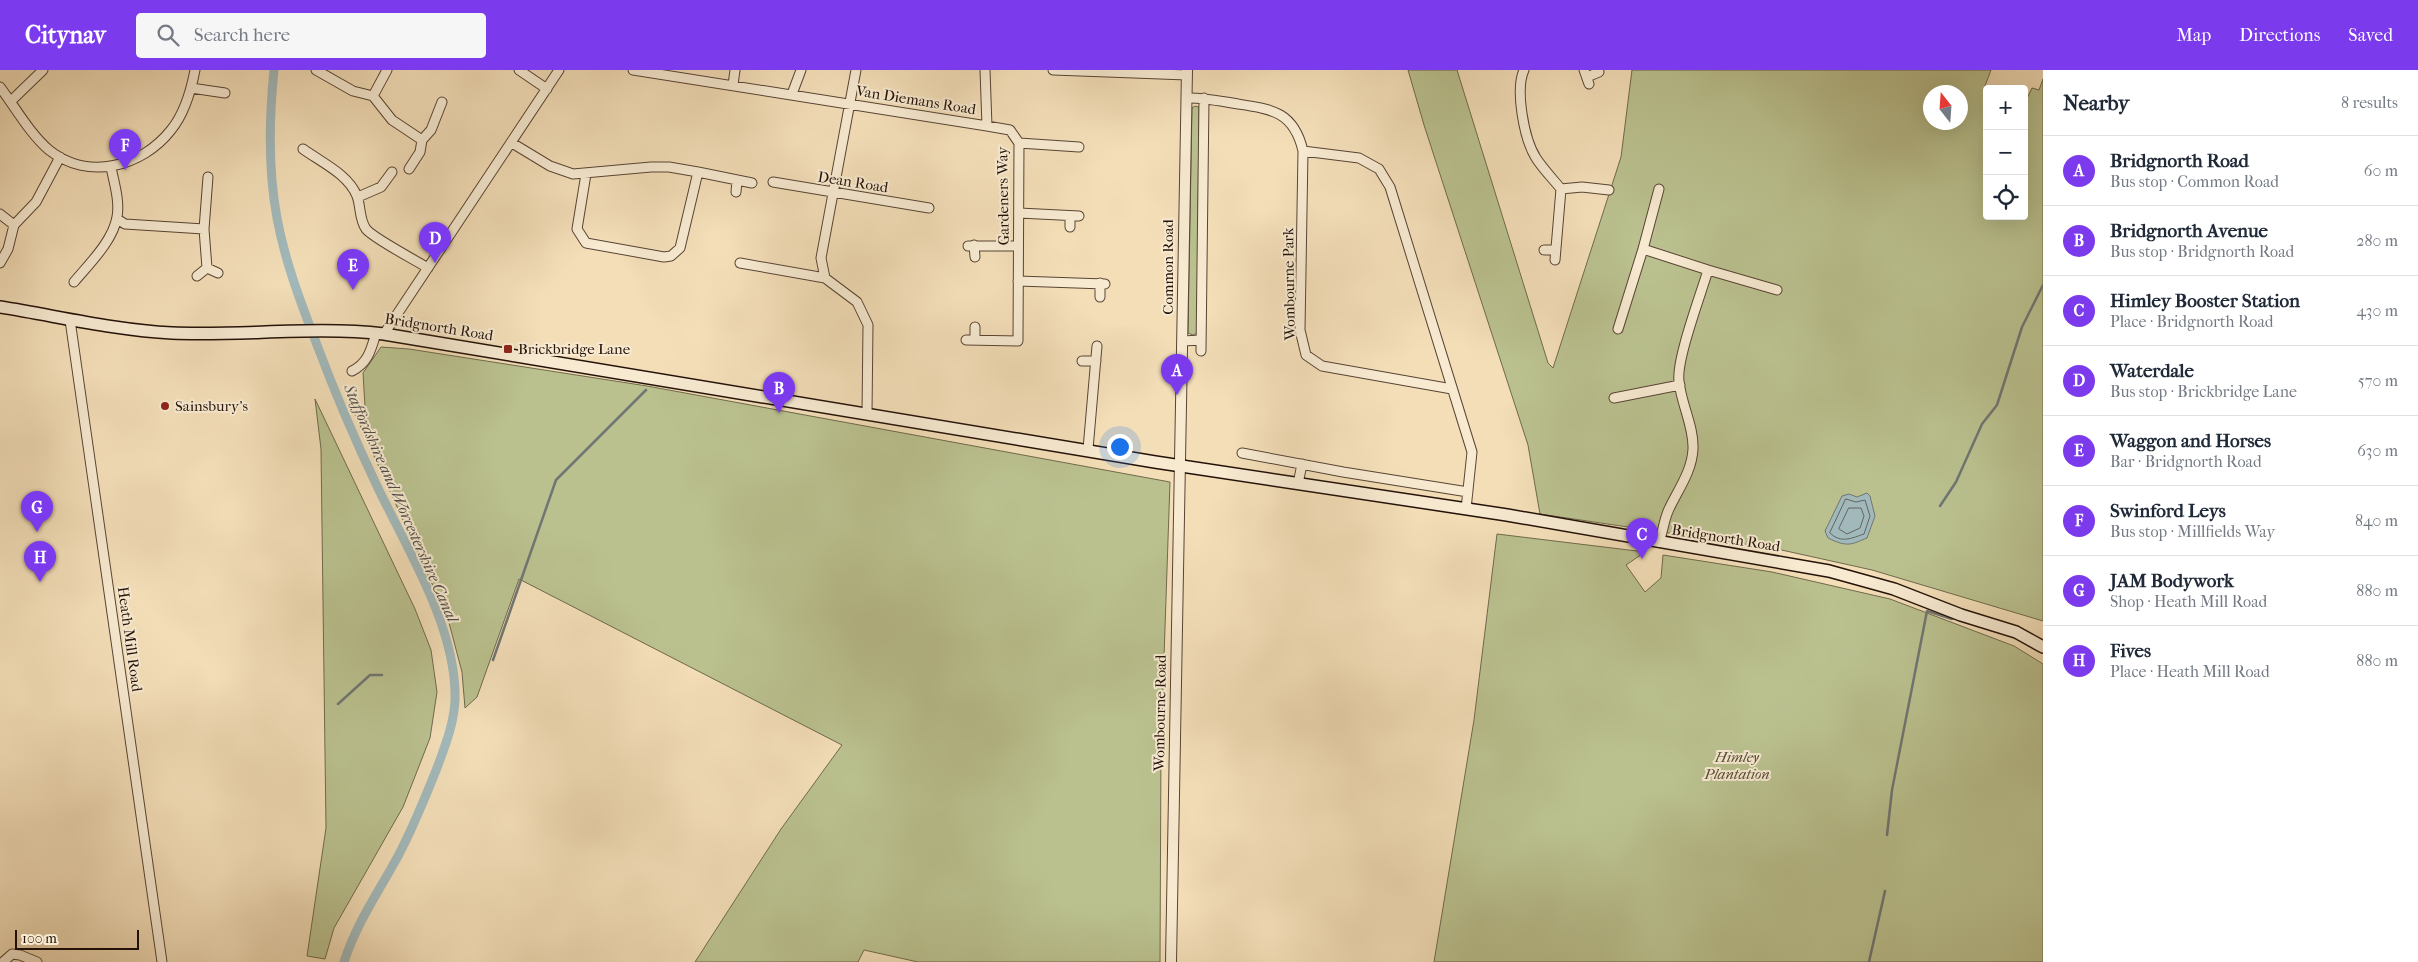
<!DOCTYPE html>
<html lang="en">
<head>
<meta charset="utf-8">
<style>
  :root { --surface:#fff; --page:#f6f6f7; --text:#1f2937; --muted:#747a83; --line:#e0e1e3; --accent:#7c3aed }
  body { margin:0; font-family:"IM FELL French Canon",serif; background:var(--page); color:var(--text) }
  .controls { position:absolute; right:15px; top:15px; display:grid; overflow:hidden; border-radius:5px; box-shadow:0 5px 20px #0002 }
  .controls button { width:45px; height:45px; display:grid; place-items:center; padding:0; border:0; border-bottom:1px solid var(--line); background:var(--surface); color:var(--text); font:25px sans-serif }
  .compass { position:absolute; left:1923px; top:15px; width:45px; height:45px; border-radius:50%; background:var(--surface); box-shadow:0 5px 20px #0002; rotate:343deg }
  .scale { position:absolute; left:15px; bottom:12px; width:124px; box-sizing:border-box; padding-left:5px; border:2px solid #241108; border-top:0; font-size:14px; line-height:18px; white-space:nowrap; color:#241108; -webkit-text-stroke:4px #f7ead1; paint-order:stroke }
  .you { position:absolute; left:1119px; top:376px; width:18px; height:18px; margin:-12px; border:4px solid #fff; border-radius:50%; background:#1a73e8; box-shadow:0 0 0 8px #1a73e833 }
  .badge { display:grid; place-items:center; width:32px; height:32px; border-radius:50%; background:var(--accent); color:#fff; font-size:16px; font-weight:700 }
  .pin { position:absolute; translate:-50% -41px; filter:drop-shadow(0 1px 2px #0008) }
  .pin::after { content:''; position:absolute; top:26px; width:18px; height:15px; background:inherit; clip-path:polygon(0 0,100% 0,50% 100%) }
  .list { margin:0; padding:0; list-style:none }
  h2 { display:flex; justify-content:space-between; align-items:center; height:65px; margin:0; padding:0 20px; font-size:21px }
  h2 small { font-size:16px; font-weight:400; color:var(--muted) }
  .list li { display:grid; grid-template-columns:32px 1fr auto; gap:15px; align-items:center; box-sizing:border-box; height:70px; padding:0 20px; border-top:1px solid var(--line) }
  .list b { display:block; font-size:19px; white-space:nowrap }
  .list p { margin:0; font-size:16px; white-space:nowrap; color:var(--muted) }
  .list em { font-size:16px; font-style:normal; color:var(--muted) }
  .icon { flex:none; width:28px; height:28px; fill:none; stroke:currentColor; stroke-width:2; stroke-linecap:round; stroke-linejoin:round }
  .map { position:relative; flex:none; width:2043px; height:892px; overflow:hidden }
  header { display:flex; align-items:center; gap:30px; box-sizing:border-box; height:70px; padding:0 25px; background:var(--accent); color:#fff }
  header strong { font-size:24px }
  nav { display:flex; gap:28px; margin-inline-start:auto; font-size:18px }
  .search { width:350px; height:45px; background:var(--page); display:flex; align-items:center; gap:12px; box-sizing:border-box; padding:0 18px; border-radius:5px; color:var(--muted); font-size:19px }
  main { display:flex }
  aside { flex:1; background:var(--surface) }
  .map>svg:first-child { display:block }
  .green { fill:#bac18f; stroke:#6f694c; fill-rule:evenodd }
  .water { fill:#a2b9bb; stroke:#707673 }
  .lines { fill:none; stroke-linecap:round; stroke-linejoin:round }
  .shore { stroke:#636562; stroke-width:1 }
  .stream { stroke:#707673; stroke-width:2.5 }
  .canal { stroke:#a2b9bb; stroke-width:9 }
  .minor-casing { stroke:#584434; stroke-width:11 }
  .tertiary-casing { stroke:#584434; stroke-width:12 }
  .secondary-casing { stroke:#241108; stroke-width:14 }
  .minor { stroke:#f7ead1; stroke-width:9 }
  .tertiary { stroke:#f7ead1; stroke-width:10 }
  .secondary { stroke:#f7ead1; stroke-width:11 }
  .poi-dot { fill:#8f2418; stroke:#f7ead1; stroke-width:2 }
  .labels { text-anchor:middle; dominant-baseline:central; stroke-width:4; stroke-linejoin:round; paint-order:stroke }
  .street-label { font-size:15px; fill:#241108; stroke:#f7ead1 }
  .poi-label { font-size:15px; fill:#241108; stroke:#f7ead1; text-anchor:start }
  .park-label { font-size:15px; font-style:italic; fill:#584f37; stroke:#f7ead1 }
  .water-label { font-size:16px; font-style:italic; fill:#504c47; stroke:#f7ead1 }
</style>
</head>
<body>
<header>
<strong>Citynav</strong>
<div class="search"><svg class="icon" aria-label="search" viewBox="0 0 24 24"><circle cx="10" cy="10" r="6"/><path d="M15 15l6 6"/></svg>Search here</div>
<nav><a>Map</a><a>Directions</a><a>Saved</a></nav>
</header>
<main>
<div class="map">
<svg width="2043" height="892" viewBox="0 0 2043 892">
  <rect width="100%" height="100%" fill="#f3deb8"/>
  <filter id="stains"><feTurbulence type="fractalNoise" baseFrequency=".004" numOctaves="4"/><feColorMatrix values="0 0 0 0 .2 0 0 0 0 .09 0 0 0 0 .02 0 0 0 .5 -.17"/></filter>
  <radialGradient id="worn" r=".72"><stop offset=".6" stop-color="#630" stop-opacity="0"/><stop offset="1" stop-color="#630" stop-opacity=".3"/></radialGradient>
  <path class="green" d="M 1408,0 L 1457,0 L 1548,293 L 1553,298 L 1621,87 L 1632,0 L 1991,0 L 1983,21 L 1987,23 L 1987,146 L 2024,146 L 2024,35 L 2032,18 L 2039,20 L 2043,9 L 2043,551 L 1872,500 L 1777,479 L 1540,444 L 1528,375 L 1424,55 ZM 1930,22 L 1960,22 L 1960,52 L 1930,52 Z
    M 1195,36 L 1199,37 L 1197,263 L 1193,265 L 1188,263 L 1192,38 Z
    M 381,277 L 409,279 L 647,316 L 1170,412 L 1161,674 L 1160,892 L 918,892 L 864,880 L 858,892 L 695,892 L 781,759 L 842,675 L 519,509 L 477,627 L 465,638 L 462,602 L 448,549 L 354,342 L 365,336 L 363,303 Z
    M 315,329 L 415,539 L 431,580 L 437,622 L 430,668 L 403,737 L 334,858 L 325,889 L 307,886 L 326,758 L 321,379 Z
    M 1497,464 L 1645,482 L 1626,495 L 1645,522 L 1661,508 L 1663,485 L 1772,502 L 1890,529 L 2014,576 L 2043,594 L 2043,892 L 1434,892 L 1474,650 Z"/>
  <path class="water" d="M 1867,423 L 1870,426 L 1875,446 L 1867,468 C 1852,474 1848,478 1828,468 L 1825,461 L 1842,426 L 1849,424 L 1857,427 Z"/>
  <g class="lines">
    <path class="shore" d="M 1846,429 L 1856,432 L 1865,430 L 1870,446 L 1864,464 C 1852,468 1841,474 1830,463 Z
      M 1849,438 L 1861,438 L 1864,446 L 1860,458 L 1847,464 L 1839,459 Z"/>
    <path class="stream" d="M 1940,436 L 1956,412 L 1982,354 L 1997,335 L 2022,257 L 2043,215
      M 493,590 L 556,410 L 646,320
      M 338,634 L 370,605 L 382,605
      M 1887,765 L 1892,720 L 1927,541 L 1952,549 L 1954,548
      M 1869,892 L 1885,821"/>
    <path class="canal" d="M 274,0 C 269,49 268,100 277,148 C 285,192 301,233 317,275 C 335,323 355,370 377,416 C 407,479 457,558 455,630 C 454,654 445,676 437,698 C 425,728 413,758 398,786 C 379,821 356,854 344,892"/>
    <g class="minor-casing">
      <path id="minor" d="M 316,0 L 353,21 L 373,26 L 387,0
        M 519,0 L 547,19
        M 633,0 L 987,56
        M 856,0 L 821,188 L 825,208 L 857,232 L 868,255 L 867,343
        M 1053,0 L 1187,5
        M 1524,0 C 1515,20 1524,69 1536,88 C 1543,99 1553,109 1561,119 L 1555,190
        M 1584,0 L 1589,14
        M 1587,7 L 1599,2
        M 733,15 L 735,0
        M 0,17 C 15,37 30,64 49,80 C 88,111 142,97 171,60 C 185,43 191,21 195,0
        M 191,18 L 225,23
        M 792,24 L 801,0
        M 373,26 L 392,50 L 422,70
        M 1188,28 C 1205,28 1221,31 1238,34 C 1272,39 1294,42 1303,81 L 1300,260 L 1306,285 L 1322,296 L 1452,319
        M 11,31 L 43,0
        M 512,73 L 550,96 L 573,104 L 651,97 L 669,97 L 698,102 L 680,178 L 671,186 L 664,187 L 586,173 L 577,159 L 586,104
        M 1019,73 L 1079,77
        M 303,79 C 321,92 348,104 357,126 C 361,137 359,149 366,159 C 373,168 415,190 428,198
        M 1303,81 L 1359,88 L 1379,99 L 1390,117 L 1472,382 L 1466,439
        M 409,99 L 420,82 L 422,70 L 431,60 L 442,32
        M 698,102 L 752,113
        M 773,112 L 929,138
        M 1561,119 L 1582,117 L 1609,120
        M 736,122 L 737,111
        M 358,127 L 381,117 L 392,102
        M 1019,143 L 1079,146
        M 0,144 L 14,155
        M 117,149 L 125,154 L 204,159
        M 1070,157 L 1070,146
        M 974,175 L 975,187
        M 968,176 L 1018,176
        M 1643,179 L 1659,119
        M 1544,180 L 1555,180
        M 0,193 L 8,179 L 14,155 L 36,132 L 60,87
        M 740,193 L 825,208
        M 207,198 L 204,159 L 208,107
        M 1708,200 L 1777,220
        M 197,206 L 207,198 L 218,203
        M 1018,211 L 1105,214
        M 74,212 C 89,194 113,171 117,147 C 120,131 114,113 111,97
        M 1100,227 L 1100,213
        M 70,250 L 162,892
        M 975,257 L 975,270
        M 1618,259 L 1643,179 L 1708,200 C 1701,224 1676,290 1679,311 C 1681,334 1694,356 1693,379 C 1692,401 1678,420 1669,439 C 1664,449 1663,462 1659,472
        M 384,264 L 559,0
        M 966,270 L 1018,271 L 1019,73 L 1010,60 L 987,56 L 985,0
        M 1183,271 L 1201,270
        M 1201,281 L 1204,28
        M 1082,291 L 1096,291
        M 352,301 C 368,293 371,280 376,263
        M 1614,328 L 1680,315
        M 1088,379 L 1097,276
        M 1242,383 L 1343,402 L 1468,422
        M 1298,414 L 1302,394
        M 3,892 L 12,884 L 20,885 L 37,892"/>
    </g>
    <g class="tertiary-casing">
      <path id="tertiary" d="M 1171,892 L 1187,0"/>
    </g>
    <g class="secondary-casing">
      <path id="secondary" d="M 0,237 C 57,246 114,260 172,263 C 243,266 314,256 384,264 L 1155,392 L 1507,445 L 1829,501 L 1894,519 L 1961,545 L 2016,562 L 2043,577"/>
    </g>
    <use href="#minor" class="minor"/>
    <use href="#tertiary" class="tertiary"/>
    <use href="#secondary" class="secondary"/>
  </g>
  <g class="poi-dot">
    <rect x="503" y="274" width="10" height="10" rx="2.5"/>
    <circle cx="165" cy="336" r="5"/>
  </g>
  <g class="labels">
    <g class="street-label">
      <text transform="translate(916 30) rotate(9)">Van Diemans Road</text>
      <text transform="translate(853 112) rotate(9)">Dean Road</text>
      <text transform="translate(1003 126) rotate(-91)">Gardeners Way</text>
      <text transform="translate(1168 197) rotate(-90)">Common Road</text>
      <text transform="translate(1289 214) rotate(-91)">Wombourne Park</text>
      <text transform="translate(439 257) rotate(9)">Bridgnorth Road</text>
      <text transform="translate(1726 468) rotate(9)">Bridgnorth Road</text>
      <text transform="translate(130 569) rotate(82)">Heath Mill Road</text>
      <text transform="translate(1160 643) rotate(-89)">Wombourne Road</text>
    </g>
    <g class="poi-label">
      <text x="518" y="279">Brickbridge Lane</text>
      <text x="175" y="336">Sainsbury's</text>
    </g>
    <g class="park-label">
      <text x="1737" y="687">Himley<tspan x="1737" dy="17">Plantation</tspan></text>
    </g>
    <g class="water-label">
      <text transform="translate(401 433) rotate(66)">Staffordshire and Worcestershire Canal</text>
    </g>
  </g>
  <rect width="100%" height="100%" filter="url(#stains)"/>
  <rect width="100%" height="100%" fill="url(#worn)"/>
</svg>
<div class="controls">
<button>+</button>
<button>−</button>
<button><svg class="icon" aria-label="locate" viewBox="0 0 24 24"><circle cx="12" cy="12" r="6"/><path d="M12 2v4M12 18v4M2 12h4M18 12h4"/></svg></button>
</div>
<svg class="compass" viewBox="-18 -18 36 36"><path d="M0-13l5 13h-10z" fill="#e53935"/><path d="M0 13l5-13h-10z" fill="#747a83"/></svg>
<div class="scale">100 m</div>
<div class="you"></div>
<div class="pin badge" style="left:1177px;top:325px">A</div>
<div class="pin badge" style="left:779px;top:343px">B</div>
<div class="pin badge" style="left:1642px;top:489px">C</div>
<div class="pin badge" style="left:435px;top:193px">D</div>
<div class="pin badge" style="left:353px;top:220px">E</div>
<div class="pin badge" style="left:125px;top:100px">F</div>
<div class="pin badge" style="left:37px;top:462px">G</div>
<div class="pin badge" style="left:40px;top:512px">H</div>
</div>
<aside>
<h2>Nearby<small>8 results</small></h2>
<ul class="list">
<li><span class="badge">A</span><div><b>Bridgnorth Road</b><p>Bus stop · Common Road</p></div><em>60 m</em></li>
<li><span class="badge">B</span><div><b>Bridgnorth Avenue</b><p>Bus stop · Bridgnorth Road</p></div><em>280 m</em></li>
<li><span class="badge">C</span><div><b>Himley Booster Station</b><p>Place · Bridgnorth Road</p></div><em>430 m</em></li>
<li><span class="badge">D</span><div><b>Waterdale</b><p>Bus stop · Brickbridge Lane</p></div><em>570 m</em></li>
<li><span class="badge">E</span><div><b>Waggon and Horses</b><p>Bar · Bridgnorth Road</p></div><em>630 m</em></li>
<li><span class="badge">F</span><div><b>Swinford Leys</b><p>Bus stop · Millfields Way</p></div><em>840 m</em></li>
<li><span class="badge">G</span><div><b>JAM Bodywork</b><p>Shop · Heath Mill Road</p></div><em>880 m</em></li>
<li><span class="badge">H</span><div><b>Fives</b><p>Place · Heath Mill Road</p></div><em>880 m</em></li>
</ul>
</aside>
</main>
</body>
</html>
